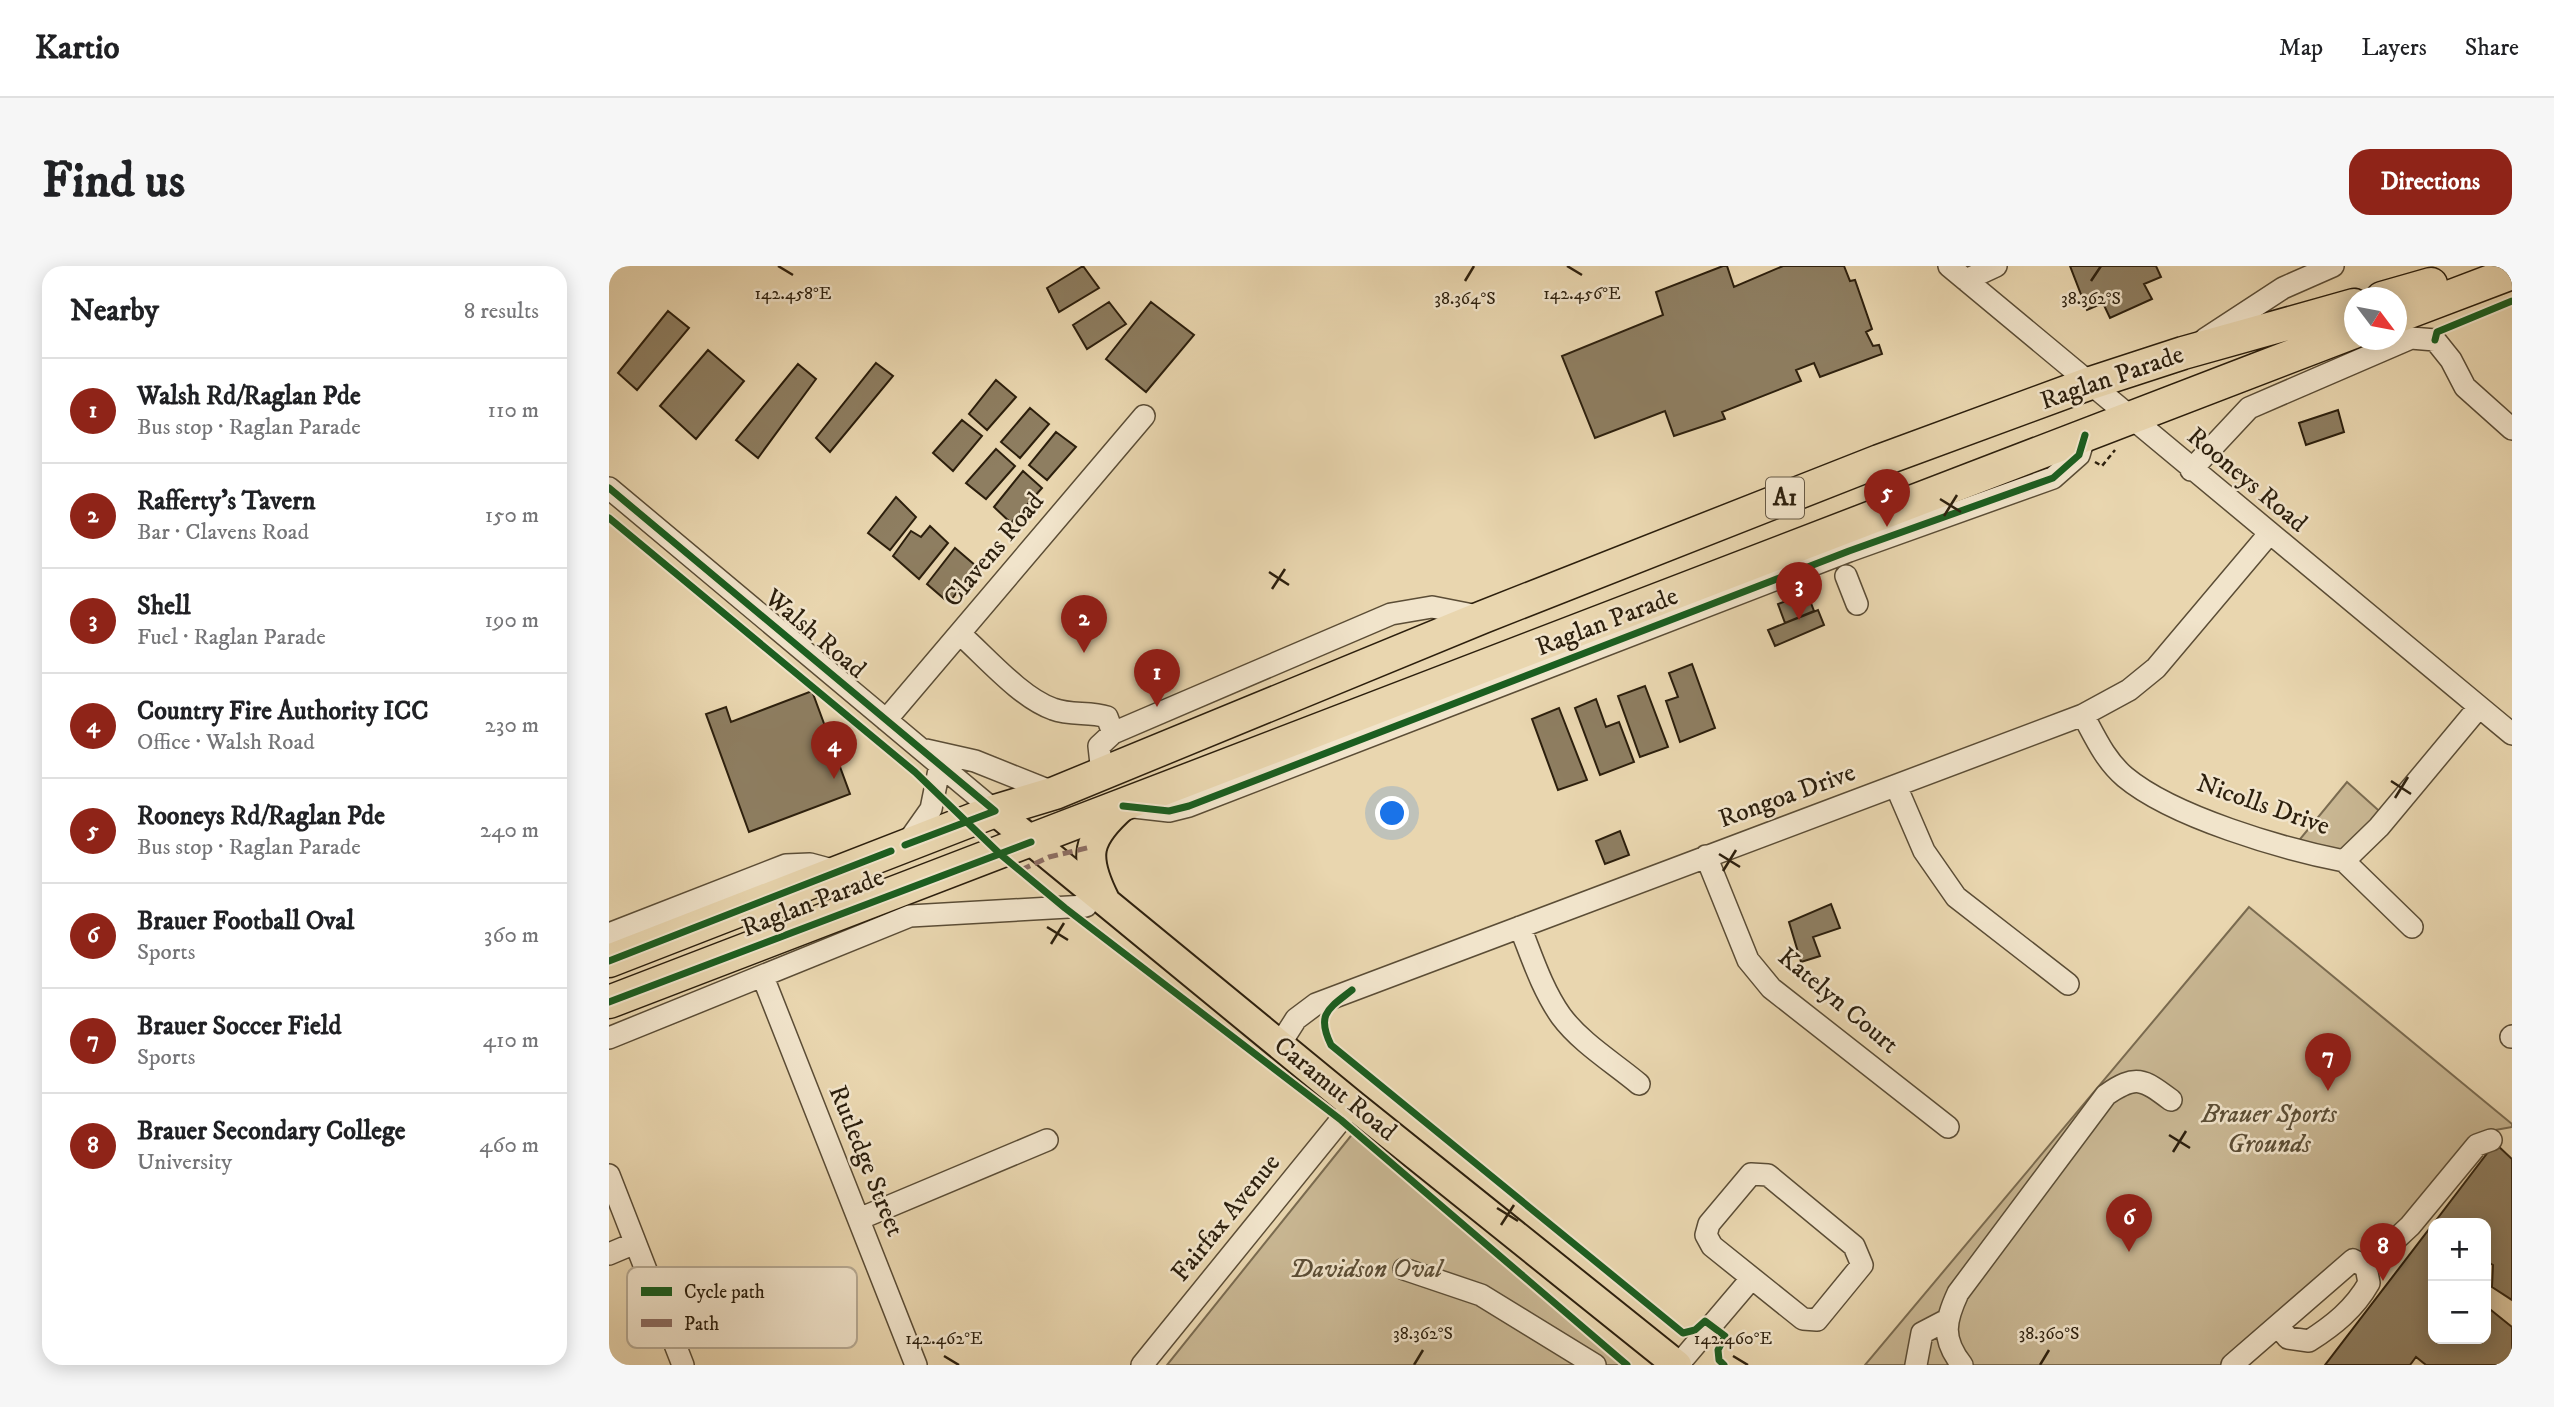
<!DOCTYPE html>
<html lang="en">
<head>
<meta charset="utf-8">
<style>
  :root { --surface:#fff; --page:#f6f6f6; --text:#202124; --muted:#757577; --line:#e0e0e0; --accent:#8f2418 }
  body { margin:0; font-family:"IM FELL DW Pica",serif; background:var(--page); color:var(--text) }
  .controls { position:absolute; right:21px; bottom:21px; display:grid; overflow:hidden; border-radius:14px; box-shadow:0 4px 18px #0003 }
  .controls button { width:63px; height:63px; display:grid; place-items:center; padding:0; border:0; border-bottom:2px solid var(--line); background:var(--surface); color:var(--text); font:35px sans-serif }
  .compass { position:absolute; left:1735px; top:21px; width:63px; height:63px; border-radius:50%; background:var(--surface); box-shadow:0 4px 18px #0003; rotate:122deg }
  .you { position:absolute; left:784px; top:548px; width:24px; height:24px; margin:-18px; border:5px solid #fff; border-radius:50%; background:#1a73e8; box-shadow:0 0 0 10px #1a73e833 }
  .badge { display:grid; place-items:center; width:46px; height:46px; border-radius:50%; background:var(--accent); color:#fff; font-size:23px; font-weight:700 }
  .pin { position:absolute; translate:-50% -58px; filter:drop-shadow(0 2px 4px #0008) }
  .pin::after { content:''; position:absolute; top:37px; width:24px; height:21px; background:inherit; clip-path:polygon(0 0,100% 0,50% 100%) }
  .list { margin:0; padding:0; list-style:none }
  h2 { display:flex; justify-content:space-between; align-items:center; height:91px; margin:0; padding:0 28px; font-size:30px }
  h2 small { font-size:23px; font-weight:400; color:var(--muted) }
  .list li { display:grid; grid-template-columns:46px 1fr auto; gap:21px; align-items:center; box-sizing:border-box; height:105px; padding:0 28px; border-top:2px solid var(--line) }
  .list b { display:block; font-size:26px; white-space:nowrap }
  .list p { margin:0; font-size:23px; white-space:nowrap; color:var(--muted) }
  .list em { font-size:23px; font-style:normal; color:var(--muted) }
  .map { position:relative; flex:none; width:1903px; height:1099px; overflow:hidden; border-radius:21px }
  header { display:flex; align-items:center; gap:42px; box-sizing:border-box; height:98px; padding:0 35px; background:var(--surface); border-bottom:2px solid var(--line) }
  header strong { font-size:33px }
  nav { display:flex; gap:38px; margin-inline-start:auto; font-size:24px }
  .intro { display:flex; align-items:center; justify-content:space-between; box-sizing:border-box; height:168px; padding:0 42px }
  h1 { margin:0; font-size:49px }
  .button { padding:18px 32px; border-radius:21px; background:var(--accent); color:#fff; font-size:24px; font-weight:700 }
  main { display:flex; gap:42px; padding:0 42px }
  aside { flex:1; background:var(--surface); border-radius:21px; box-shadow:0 4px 18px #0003 }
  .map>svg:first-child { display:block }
  .green { fill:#c9b793; stroke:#7a6b50; stroke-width:2 }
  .building { fill:#8e7e61; stroke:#2c1f0d; stroke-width:2 }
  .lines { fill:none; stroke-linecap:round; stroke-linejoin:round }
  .minor-casing { stroke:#5b4d36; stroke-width:24 }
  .major-casing { stroke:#2c1f0d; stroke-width:32 }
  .highway-casing { stroke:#2c1f0d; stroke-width:35 }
  .path { stroke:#2c1f0d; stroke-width:2.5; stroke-dasharray:5 3.5; stroke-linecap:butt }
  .minor { stroke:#f1e4cb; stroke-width:21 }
  .major { stroke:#e9d6af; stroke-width:28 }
  .highway { stroke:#e9d6af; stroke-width:32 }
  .quiet { stroke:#8d6e63; stroke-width:5; stroke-dasharray:10 5; stroke-linecap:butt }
  .cycleway-casing { stroke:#f1e4cb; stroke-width:11 }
  .cycleway { stroke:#1b5e20; stroke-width:7 }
  .ticks { fill:none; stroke:#2c1f0d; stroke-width:2.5 }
  .labels { text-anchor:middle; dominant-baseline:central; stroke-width:5; stroke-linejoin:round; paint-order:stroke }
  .shield { fill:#f1e4cb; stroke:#675a46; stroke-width:2 }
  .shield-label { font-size:24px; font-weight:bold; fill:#2c1f0d }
  .street-label { font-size:26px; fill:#2c1f0d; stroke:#f1e4cb }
  .park-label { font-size:26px; font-style:italic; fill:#5b4d35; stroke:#f1e4cb }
  .key { fill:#f1e4cb; stroke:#b6a992; stroke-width:2 }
  .key-label { font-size:19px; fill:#2c1f0d }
  .ticks-label { font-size:18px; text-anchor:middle; fill:#2c1f0d; stroke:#f1e4cb; stroke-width:5; stroke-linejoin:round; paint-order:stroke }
</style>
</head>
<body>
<header>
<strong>Kartio</strong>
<nav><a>Map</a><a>Layers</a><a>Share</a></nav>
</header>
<div class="intro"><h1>Find us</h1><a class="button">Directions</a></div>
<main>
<aside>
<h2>Nearby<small>8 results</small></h2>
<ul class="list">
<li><span class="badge">1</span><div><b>Walsh Rd/Raglan Pde</b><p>Bus stop · Raglan Parade</p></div><em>110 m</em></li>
<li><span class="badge">2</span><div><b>Rafferty's Tavern</b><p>Bar · Clavens Road</p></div><em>150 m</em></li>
<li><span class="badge">3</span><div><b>Shell</b><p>Fuel · Raglan Parade</p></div><em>190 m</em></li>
<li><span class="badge">4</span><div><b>Country Fire Authority ICC</b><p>Office · Walsh Road</p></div><em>230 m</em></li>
<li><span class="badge">5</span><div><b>Rooneys Rd/Raglan Pde</b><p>Bus stop · Raglan Parade</p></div><em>240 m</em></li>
<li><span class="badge">6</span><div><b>Brauer Football Oval</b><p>Sports</p></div><em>360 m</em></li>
<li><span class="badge">7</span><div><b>Brauer Soccer Field</b><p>Sports</p></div><em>410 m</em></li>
<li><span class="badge">8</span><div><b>Brauer Secondary College</b><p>University</p></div><em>460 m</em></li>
</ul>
</aside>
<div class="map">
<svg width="1903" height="1099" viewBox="0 0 1903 1099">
  <rect width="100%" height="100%" fill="#e9d6af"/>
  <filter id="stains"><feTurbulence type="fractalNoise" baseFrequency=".00286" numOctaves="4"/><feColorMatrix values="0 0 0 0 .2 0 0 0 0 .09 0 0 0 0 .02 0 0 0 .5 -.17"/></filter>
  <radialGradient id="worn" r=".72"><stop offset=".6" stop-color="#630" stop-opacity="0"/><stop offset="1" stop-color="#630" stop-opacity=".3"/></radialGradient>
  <path class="green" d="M 1738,516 L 1778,552 L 1735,595 L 1682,584 Z
    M 1640,641 L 1903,858 L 1903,861 L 1870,867 L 1799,951 L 1625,1099 L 1256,1099 Z
    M 745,866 L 1012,1099 L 558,1099 Z"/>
  <path class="building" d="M 474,0 L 490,22 L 450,46 L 438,22 Z
    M 1114,0 L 1118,0 L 1125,21 L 1174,0 L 1235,0 L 1241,15 L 1246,14 L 1263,63 L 1257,66 L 1264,80 L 1270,79 L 1273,88 L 1211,111 L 1205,97 L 1187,104 L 1192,115 L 1113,146 L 1116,153 L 1065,170 L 1056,145 L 986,172 L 953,90 L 1054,49 L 1047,26 Z
    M 1461,0 L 1547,0 L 1552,11 L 1535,18 L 1543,33 L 1501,52 L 1494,37 L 1478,44 Z
    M 500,36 L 517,58 L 478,83 L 464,59 Z
    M 542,36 L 585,69 L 537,126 L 497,93 Z
    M 59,45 L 80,62 L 28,124 L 9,107 Z
    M 99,84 L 135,115 L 87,173 L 51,140 Z
    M 267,97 L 284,110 L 221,186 L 207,172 Z
    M 189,98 L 207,113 L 149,192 L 127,174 Z
    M 387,114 L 407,131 L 378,164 L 360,148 Z
    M 421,142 L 440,158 L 411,192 L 392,176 Z
    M 1729,144 L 1735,166 L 1697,179 L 1690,157 Z
    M 353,154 L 373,170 L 344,205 L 324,187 Z
    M 447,166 L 467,181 L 438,214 L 420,199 Z
    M 387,183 L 406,200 L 377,233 L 357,217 Z
    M 414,205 L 433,222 L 402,257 L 385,241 Z
    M 287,231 L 307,251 L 281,284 L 259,267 Z
    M 321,260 L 339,277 L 310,313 L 284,290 L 302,265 L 312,271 Z
    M 346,282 L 367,300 L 340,337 L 318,318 Z
    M 1198,327 L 1205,345 L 1176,357 L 1169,338 Z
    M 1209,344 L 1215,359 L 1166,380 L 1159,364 Z
    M 1083,398 L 1106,462 L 1071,476 L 1057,435 L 1069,431 L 1060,407 Z
    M 1036,420 L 1059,481 L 1031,491 L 1009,430 Z
    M 203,425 L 241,528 L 140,566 L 97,448 L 117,441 L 122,456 Z
    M 987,433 L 997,461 L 1010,456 L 1025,496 L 991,509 L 966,442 Z
    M 950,442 L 978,514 L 949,524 L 923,453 Z
    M 1011,565 L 1020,589 L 996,598 L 987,575 Z
    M 1222,638 L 1231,662 L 1204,671 L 1211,690 L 1192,696 L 1180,656 Z
    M 1886,877 L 1903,893 L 1903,1034 L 1883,1021 L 1884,999 L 1877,995 L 1877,957 L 1825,957 Z
    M 1824,958 L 1824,1073 L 1877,1073 L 1877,1040 L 1903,1061 L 1903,1099 L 1817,1099 L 1807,1091 L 1801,1099 L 1716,1099 Z"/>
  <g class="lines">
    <g class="minor-casing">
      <path id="minor" d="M 1340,0 L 1903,468
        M 1357,14 L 1387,0
        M 1596,73 L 1674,22 L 1724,0
        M 1582,204 L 1640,142 L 1802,72 L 1826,74 L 1842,94 L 1856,121 L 1903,163
        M 0,222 L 386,545
        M 1237,310 L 1248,338
        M 351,368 C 377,391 412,432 444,443 C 462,450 481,445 498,451 L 504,467
        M 1474,449 C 1486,471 1496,494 1516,511 C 1564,551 1674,583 1735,595 L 1770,561 L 1870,441
        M 277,454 L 535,150
        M 317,484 L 366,495 L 446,527
        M 493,507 L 490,480 L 504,467 L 782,348 L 823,341 L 874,351
        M 1287,520 L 1315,585 L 1347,631 L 1459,718
        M 516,540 L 560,545 L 580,540 L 1240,285 L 1444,212 L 1470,189 L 1476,169
        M 298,577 L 322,543 L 331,499
        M 1097,590 L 1139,694 L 1162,722 L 1339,861
        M 1735,595 L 1803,661
        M 911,661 C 923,691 933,723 952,750 C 972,777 1005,797 1030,818
        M 0,668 L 177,599 L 201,598 L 227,605
        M 154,711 L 307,1099
        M 1902,771 L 1903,770
        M 0,772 L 301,650 L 477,640
        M 671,778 L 687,753 L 707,738 L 1474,449 L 1520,424 L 1547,402 L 1660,268
        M 1142,908 L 1159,909 L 1245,980 L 1253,999 L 1208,1054 L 1194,1053 L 1103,980 L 1097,969 L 1100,958 Z
        M 0,909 L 74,1099
        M 250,953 L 438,874
        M 0,988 L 26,977
        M 1757,1001 L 1801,960 L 1868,879 L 1882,874
        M 795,1003 L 872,1029 L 986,1099
        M 533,1099 L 744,839
        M 1069,1099 L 1142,1013
        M 1307,1099 L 1313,1067 L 1336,1055
        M 1353,1099 C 1332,1072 1336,1055 1349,1027 L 1497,829 C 1527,808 1534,813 1562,834
        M 1623,1099 L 1744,994 L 1757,1001 L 1760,1017 C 1745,1043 1725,1059 1700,1075 L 1679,1072 L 1669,1060"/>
    </g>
    <g class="major-casing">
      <path id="major" d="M 386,545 L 744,839 L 1068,1099
        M 496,634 C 474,590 477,573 514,540"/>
    </g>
    <g class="highway-casing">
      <path id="highway" d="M 1773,32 L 1822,18
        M 1787,51 L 1903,7
        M 0,695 L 386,545 L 446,527 L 874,351 L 1270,195 L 1479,118 L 1574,87 L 1745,39
        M 0,736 L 1745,66"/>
    </g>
    <path class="path" d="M 1486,196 L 1493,200 L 1506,184"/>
    <use href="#minor" class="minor"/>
    <use href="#major" class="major"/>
    <use href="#highway" class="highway"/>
    <path class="quiet" d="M 412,604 L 440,591 L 482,581"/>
    <g class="cycleway-casing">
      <path id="cycleway" d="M 1826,74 L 1828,66 L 1903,35
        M 0,222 L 386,545 L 296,579
        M 0,252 L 306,506 L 391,588 L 456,642 L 732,854 L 1018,1099
        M 514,540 L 560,545 L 580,540 L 1240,285 L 1444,212 L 1470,189 L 1476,169
        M 0,695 L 282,585
        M 743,724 C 719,743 707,748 722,779 L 1074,1067 L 1086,1064 L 1096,1055 L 1116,1070 L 1109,1084 L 1110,1094 L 1115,1099
        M 0,736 L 422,576"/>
    </g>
    <use href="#cycleway" class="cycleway"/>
  </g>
  <path class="ticks" d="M 169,0 L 184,9M 958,0 L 973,9M 856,15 L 865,0M 1482,15 L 1492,0M 1331,233 L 1352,246M 1335,250 L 1348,229M 660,306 L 680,319M 663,323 L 676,303M 1782,515 L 1802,528M 1786,532 L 1799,511M 1110,588 L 1131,601M 1114,605 L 1127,584M 438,661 L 459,674M 442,678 L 455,657M 1560,869 L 1581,882M 1564,886 L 1577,865M 888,942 L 909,955M 892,959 L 905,939M 335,1090 L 350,1099M 1124,1090 L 1139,1099M 805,1099 L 814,1084M 1431,1099 L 1440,1084"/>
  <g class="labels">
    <rect class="shield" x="1157" y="211.5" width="38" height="41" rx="5"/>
    <g class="shield-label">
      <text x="1176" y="232">A1</text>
    </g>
    <g class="street-label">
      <text transform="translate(1503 112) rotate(-19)">Raglan Parade</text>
      <text transform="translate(1638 214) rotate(40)">Rooneys Road</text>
      <text transform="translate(385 284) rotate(-50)">Clavens Road</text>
      <text transform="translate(998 356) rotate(-21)">Raglan Parade</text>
      <text transform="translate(206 368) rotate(40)">Walsh Road</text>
      <text transform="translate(1178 530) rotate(-20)">Rongoa Drive</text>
      <text transform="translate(1654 539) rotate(19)">Nicolls Drive</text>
      <text transform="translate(204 637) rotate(-21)">Raglan Parade</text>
      <text transform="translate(1229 735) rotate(40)">Katelyn Court</text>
      <text transform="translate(726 823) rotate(39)">Caramut Road</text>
      <text transform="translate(257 895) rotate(68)">Rutledge Street</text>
      <text transform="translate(617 952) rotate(-51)">Fairfax Avenue</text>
    </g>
    <g class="park-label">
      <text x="1660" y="848">Brauer Sports<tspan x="1660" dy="30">Grounds</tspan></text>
      <text x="757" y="1003">Davidson Oval</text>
    </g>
  </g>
  <rect x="18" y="1001" width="230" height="81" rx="10" class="key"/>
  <rect x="32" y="1021" width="31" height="9" fill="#1b5e20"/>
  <rect x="32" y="1053" width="31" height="8" fill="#8d6e63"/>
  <g class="key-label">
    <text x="75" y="1032">Cycle path</text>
    <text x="75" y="1064">Path</text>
  </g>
  <g class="ticks-label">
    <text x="184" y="33">142.458°E</text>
    <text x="973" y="33">142.456°E</text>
    <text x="856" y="38">38.364°S</text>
    <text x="1482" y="38">38.362°S</text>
    <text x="814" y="1073">38.362°S</text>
    <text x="1440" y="1073">38.360°S</text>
    <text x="335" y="1078">142.462°E</text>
    <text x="1124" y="1078">142.460°E</text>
  </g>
  <rect width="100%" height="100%" filter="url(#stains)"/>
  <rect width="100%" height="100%" fill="url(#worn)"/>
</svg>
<div class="controls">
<button>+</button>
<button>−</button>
</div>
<svg class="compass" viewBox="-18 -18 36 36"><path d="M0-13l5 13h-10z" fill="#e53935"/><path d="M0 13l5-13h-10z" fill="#757577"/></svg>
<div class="you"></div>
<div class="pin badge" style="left:548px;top:441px">1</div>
<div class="pin badge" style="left:475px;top:387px">2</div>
<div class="pin badge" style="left:1190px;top:354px">3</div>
<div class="pin badge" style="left:225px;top:513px">4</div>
<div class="pin badge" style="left:1278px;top:261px">5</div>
<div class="pin badge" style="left:1520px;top:986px">6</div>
<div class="pin badge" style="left:1719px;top:825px">7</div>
<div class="pin badge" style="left:1774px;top:1015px">8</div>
</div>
</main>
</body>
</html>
